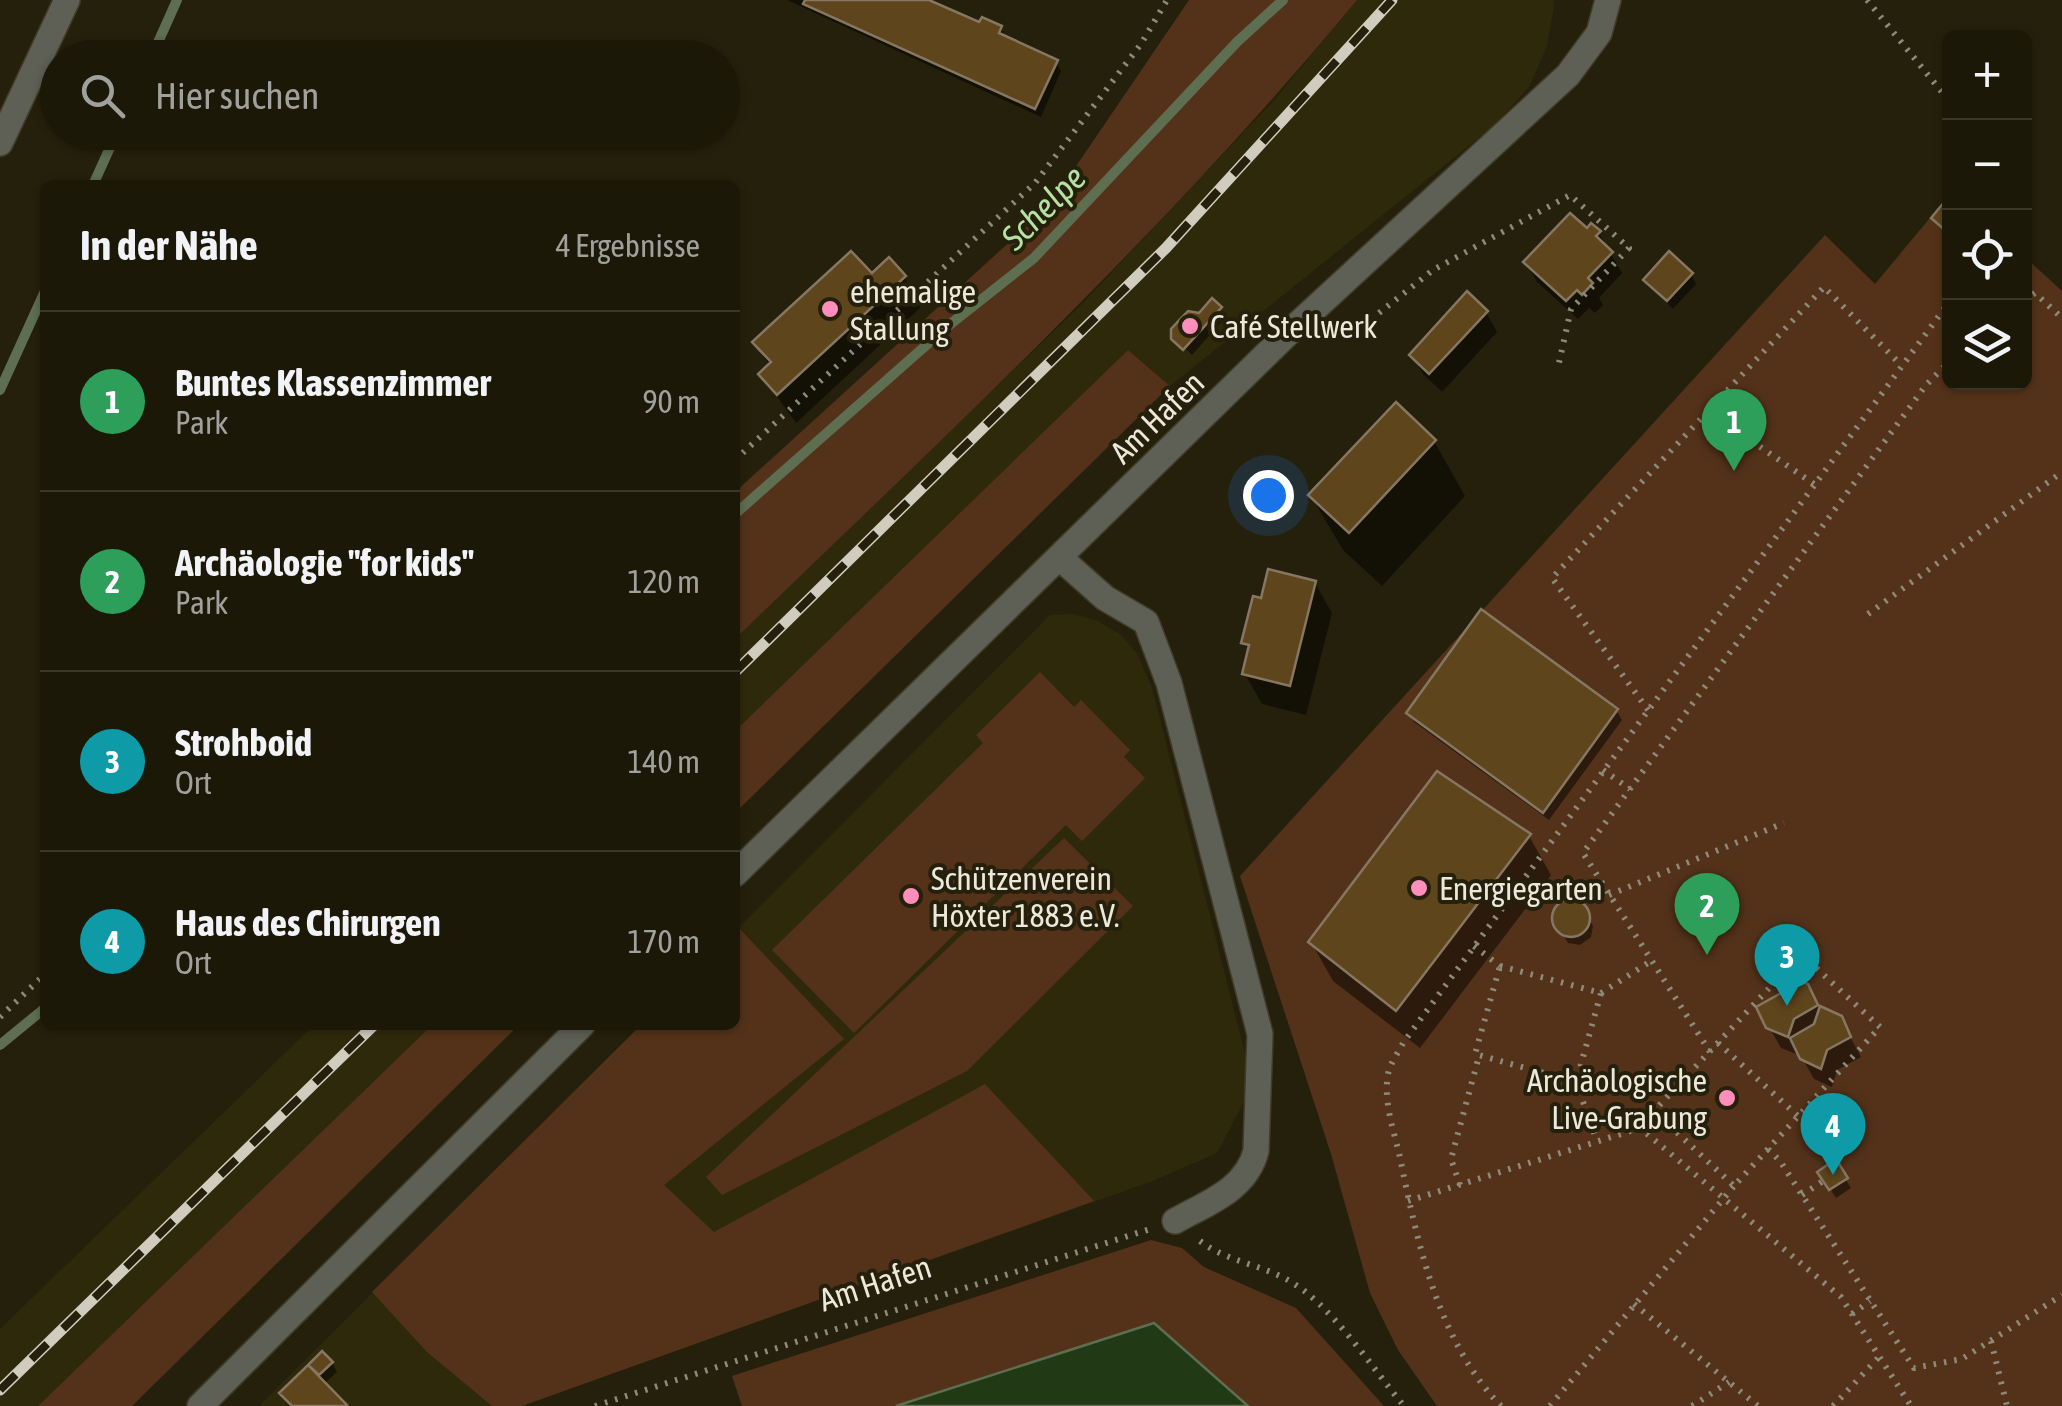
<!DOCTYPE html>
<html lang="de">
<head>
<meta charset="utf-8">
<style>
  :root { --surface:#1c1808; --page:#252112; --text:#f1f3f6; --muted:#a0a09c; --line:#3a3729; --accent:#ff8eba }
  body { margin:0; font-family:"Asap Condensed",sans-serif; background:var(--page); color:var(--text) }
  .controls { position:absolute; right:30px; top:30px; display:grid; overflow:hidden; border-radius:15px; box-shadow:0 2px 8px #0004 }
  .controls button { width:90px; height:90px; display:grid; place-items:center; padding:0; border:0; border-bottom:2px solid var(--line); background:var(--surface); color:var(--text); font:50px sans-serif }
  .you { position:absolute; left:1268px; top:495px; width:35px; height:35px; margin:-25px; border:8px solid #fff; border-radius:50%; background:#1a73e8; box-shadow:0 0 0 15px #1a73e833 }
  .badge { display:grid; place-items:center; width:65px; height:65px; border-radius:50%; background:var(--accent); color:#fff; font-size:32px; font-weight:700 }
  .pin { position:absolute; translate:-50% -82px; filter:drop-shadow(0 2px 5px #0008) }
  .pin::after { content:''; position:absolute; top:52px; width:35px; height:30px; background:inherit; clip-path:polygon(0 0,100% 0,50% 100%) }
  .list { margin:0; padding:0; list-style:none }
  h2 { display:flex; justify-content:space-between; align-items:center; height:130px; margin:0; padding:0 40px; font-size:42px }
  h2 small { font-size:32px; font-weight:400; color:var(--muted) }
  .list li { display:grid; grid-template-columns:65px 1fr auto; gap:30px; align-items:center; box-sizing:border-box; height:180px; padding:0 40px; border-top:2px solid var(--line) }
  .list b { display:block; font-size:38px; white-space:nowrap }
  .list p { margin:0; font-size:32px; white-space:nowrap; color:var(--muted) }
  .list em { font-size:32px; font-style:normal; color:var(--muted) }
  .icon { flex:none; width:55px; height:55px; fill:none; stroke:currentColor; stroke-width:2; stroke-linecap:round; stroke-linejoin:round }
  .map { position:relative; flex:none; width:2062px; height:1406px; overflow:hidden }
  .search { position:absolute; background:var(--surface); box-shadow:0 2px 8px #0004; left:40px; top:40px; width:700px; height:110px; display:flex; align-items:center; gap:25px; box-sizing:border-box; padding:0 35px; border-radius:55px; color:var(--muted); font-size:38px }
  .panel { position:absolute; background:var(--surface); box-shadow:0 2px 8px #0004; left:40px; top:180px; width:700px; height:850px; border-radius:15px }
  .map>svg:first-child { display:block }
  .built { fill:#2f290c }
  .green { fill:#533219 }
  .water { fill:#213a15; stroke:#5e6e51; stroke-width:2.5 }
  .shadow { fill:#0007 }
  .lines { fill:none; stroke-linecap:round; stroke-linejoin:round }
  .stream { stroke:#5e6e51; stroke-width:10 }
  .building { fill:#5f451c; stroke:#867763; stroke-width:2.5 }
  .minor-casing { stroke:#413c28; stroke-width:28 }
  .path { stroke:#8e8a79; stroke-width:6; stroke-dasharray:2.5 8; stroke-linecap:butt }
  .minor { stroke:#5e6056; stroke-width:25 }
  .rail-casing { stroke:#d0cdbf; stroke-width:11 }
  .rail { stroke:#25200b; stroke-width:8; stroke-dasharray:22; stroke-linecap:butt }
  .poi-dot { fill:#ff8eba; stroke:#25200b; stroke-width:4 }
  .labels { text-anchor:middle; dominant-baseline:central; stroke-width:8; stroke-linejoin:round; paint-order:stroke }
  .poi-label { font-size:32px; fill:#ece9dc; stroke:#25200b; text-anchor:start }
  .street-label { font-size:32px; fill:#ece9dc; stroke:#25200b }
  .water-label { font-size:35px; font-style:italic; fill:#b5e1a2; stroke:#25200b }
</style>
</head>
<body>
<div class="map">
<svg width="2062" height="1406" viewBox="0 0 2062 1406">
  <rect width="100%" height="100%" fill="#25200b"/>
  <path class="built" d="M 1357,0 L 1553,0 L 1554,5 L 1547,46 L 1529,87 L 1496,124 L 1170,386 L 1128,350 L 735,731 L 735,639 L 1082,304 L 1276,98 Z
    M 1073,614 L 1098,621 L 1121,635 L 1137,653 L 1152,688 L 1249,1069 L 1245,1100 L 1217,1153 L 1155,1180 L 522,1406 L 259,1406 L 641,1025 L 735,1025 L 735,932 L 1050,615 Z
    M 314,1025 L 432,1025 L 38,1406 L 0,1406 L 0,1329 Z"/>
  <path class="green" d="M 1189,0 L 1357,0 C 1167,230 949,432 735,639 L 735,492 L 1049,206 Z
    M 1949,195 L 1950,382 L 2024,382 L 2025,257 L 2062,291 L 2062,1406 L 1437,1406 L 1398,1350 L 1370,1293 L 1331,1154 L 1240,876 L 1825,235 L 1875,284 Z
    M 1128,350 L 1170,386 L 735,813 L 735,731 Z
    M 1040,672 L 1074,707 L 1081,700 L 1130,750 L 1124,757 L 1145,778 L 1082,841 L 1066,825 L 854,1033 L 772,950 L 983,743 L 976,735 Z
    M 1064,838 L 1133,906 L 967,1071 L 722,1195 L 706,1177 Z
    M 739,928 L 844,1039 L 664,1185 L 714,1232 L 985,1084 L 1094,1201 L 522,1406 L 492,1406 L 427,1352 L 372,1292 L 641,1025 L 735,1025 Z
    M 432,1025 L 519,1025 L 132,1406 L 38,1406 Z
    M 1151,1240 L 1182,1248 L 1204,1267 L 1296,1308 L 1384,1406 L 1248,1406 L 1153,1323 L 896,1406 L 742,1406 L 732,1376 Z"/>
  <path class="water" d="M 1154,1323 L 1248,1406 L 896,1406 Z"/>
  <path class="shadow" d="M 787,0 L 923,0 L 981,26 L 1000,28 L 1006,37 L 1056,62 L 1061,71 L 1041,117 Z
    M 1587,231 L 1599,233 L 1622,273 L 1599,298 L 1603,305 L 1595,313 L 1589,308 L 1578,319 L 1537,282 L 1526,263 Z
    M 1691,274 L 1696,284 L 1673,309 L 1646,280 Z
    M 871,276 L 904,277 L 921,307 L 796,423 L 761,374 L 770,366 L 756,342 Z
    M 1220,309 L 1225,318 L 1192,355 L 1175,339 Z
    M 1486,312 L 1497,332 L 1442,392 L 1424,375 L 1412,356 Z
    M 1434,441 L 1465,496 L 1382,586 L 1343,550 L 1311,496 Z
    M 1315,583 L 1332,613 L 1306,715 L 1262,704 L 1245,674 L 1250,653 L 1244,643 L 1263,601 Z
    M 1616,710 L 1622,720 L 1549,820 L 1414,722 L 1409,713 Z
    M 1529,836 L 1551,875 L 1420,1048 L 1333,981 L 1311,942 Z
    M 1568,902 L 1580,904 L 1593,926 L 1591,937 L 1580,945 L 1568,943 L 1555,921 L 1557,909 Z
    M 1806,986 L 1819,1009 L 1840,1018 L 1861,1057 L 1837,1070 L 1832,1087 L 1814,1079 L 1801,1056 L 1781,1048 L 1769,1027 Z
    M 1835,1163 L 1851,1188 L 1836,1198 L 1820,1173 Z
    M 332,1363 L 337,1372 L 324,1384 L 345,1406 L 289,1406 L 282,1393 L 316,1375 L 311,1365 Z"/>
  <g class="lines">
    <path class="stream" d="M 151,58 L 177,0
      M 93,185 L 117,132
      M 0,390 L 45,291
      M 735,514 L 948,326 L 1034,258 L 1237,42 L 1283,0
      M 0,1045 L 45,1008"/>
  </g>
  <path class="building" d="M 805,0 L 929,0 L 979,22 L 982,17 L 1002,26 L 999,33 L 1058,60 L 1035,109 L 803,4 Z
    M 1950,195 L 1950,226 L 1946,231 L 1931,218 Z
    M 1570,213 L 1587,228 L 1591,223 L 1601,231 L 1596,236 L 1613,252 L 1588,278 L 1593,283 L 1582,295 L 1577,290 L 1566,301 L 1523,262 Z
    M 851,251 L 872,273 L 889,257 L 906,276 L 777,395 L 758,374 L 771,362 L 752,342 Z
    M 1669,251 L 1693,273 L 1667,301 L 1643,280 Z
    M 1467,291 L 1488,311 L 1429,374 L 1409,355 Z
    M 1212,298 L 1222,307 L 1183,350 L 1171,339 L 1171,329 L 1188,311 L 1199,313 Z
    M 1396,402 L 1436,440 L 1349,533 L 1308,495 Z
    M 1268,569 L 1316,581 L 1290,686 L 1242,674 L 1249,645 L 1241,643 L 1253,596 L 1261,598 Z
    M 1481,609 L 1618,709 L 1543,813 L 1406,713 Z
    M 1437,771 L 1531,834 L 1396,1011 L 1308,942 Z
    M1552 918a19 19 0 1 1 38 0a19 19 0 1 1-38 0Z
    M 1786,975 L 1808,984 L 1818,1005 L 1794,1019 L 1788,1037 L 1766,1028 L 1756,1007 L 1781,993 Z
    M 1820,1006 L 1842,1016 L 1851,1037 L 1827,1050 L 1821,1069 L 1800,1059 L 1790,1038 L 1814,1024 Z
    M 1836,1159 L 1848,1178 L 1829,1190 L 1817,1172 Z
    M 322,1351 L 333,1362 L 319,1375 L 308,1365 Z
    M 308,1365 L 347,1405 L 346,1406 L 292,1406 L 279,1393 Z"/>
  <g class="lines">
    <g class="minor-casing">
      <path id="minor" d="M 0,143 L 67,0
        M 1060,558 L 1105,598 L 1146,622 L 1169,683 L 1260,1034 L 1256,1151 C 1246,1190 1207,1203 1175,1221
        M 735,874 L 1285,336 L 1568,75 L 1599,33 L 1608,0
        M 200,1406 L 582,1025"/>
    </g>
    <path class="path" d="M 1867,0 L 1950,102
      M 2024,300 L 2035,293 L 2062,318
      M 1379,313 L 1433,270 L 1570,195 L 1629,248 L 1571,309 L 1558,367
      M 1708,411 L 1814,484
      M 735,460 L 1035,183 L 1141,44 L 1167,0
      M 1868,614 L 2062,472
      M 1648,710 L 1552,578 L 1824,287 L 1901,365
      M 1603,770 L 1630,789
      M 1609,895 L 1784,823
      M 1474,946 L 1500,966
      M 1801,954 L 1880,1027 L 1734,1186 L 1654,1111 Z
      M 1500,966 L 1601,993 L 1576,1082 L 1475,1054 Z
      M 1601,993 L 1651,961
      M 0,1017 L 45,974
      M 1718,1043 L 1798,1116
      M 1710,1052 L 1583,853 L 1926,385 L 1950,361
      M 1576,1082 L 1597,1141
      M 1640,1128 L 1654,1111
      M 1768,1149 L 1780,1161 L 1914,1368 L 1962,1359 L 2062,1295
      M 1460,1185 L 1451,1159 L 1479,1056
      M 1802,1195 L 1823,1181
      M 1408,1201 L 1640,1128 L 1841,1297 L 1911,1406
      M 1200,1241 C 1226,1261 1258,1264 1286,1279 C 1330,1302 1372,1368 1404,1406
      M 1634,1304 L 1758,1406
      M 1852,1314 L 1870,1301
      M 1991,1341 L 2007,1406
      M 595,1406 L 1150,1229
      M 1501,1406 C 1437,1340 1417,1240 1399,1153 C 1393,1129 1382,1096 1389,1070 C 1392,1061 1399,1051 1403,1043 L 1950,301
      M 1550,1406 L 1734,1186
      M 1692,1406 L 1729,1382
      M 1833,1406 L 1879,1357"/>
    <use href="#minor" class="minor"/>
    <g class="rail-casing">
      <path id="rail" d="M 735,672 L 1166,248 L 1392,0
        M 0,1390 L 374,1025"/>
    </g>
    <use href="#rail" class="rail"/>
  </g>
  <g class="poi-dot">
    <circle cx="830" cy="309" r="10"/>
    <circle cx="1190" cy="326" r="10"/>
    <circle cx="1419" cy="888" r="10"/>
    <circle cx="911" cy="896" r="10"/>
    <circle cx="1727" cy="1098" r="10"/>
  </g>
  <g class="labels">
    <g class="poi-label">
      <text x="850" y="291">ehemalige<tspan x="850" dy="37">Stallung</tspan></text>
      <text x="1210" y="326">Café Stellwerk</text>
      <text x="931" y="878">Schützenverein<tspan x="931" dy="37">Höxter 1883 e.V.</tspan></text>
      <text x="1439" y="888">Energiegarten</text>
      <text x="1707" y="1080" text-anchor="end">Archäologische<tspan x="1707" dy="37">Live-Grabung</tspan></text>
    </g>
    <g class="street-label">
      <text transform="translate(1157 417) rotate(-44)">Am Hafen</text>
      <text transform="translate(875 1283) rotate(-18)">Am Hafen</text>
    </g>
    <g class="water-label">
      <text transform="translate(1043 207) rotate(-45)">Schelpe</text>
    </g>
  </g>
</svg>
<div class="controls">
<button>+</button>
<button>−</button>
<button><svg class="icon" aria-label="locate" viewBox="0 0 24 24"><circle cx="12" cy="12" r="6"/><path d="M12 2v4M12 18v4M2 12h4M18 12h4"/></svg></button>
<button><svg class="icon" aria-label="layers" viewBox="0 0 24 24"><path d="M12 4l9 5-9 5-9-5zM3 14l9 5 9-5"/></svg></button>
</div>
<div class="you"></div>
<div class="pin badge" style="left:1734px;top:471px;background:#2e9e5b">1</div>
<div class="pin badge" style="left:1707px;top:955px;background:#2e9e5b">2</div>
<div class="pin badge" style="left:1787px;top:1006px;background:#0f9aa8">3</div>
<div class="pin badge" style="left:1833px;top:1175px;background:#0f9aa8">4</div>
<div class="search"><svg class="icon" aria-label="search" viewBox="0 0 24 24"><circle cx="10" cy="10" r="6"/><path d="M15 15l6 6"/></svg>Hier suchen</div>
<section class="panel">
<h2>In der Nähe<small>4 Ergebnisse</small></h2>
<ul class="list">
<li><span class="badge" style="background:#2e9e5b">1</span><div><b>Buntes Klassenzimmer</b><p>Park</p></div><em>90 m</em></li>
<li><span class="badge" style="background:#2e9e5b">2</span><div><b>Archäologie &quot;for kids&quot;</b><p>Park</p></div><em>120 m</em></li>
<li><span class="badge" style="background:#0f9aa8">3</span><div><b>Strohboid</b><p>Ort</p></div><em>140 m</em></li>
<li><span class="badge" style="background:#0f9aa8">4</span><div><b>Haus des Chirurgen</b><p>Ort</p></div><em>170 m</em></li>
</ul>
</section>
</div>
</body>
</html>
